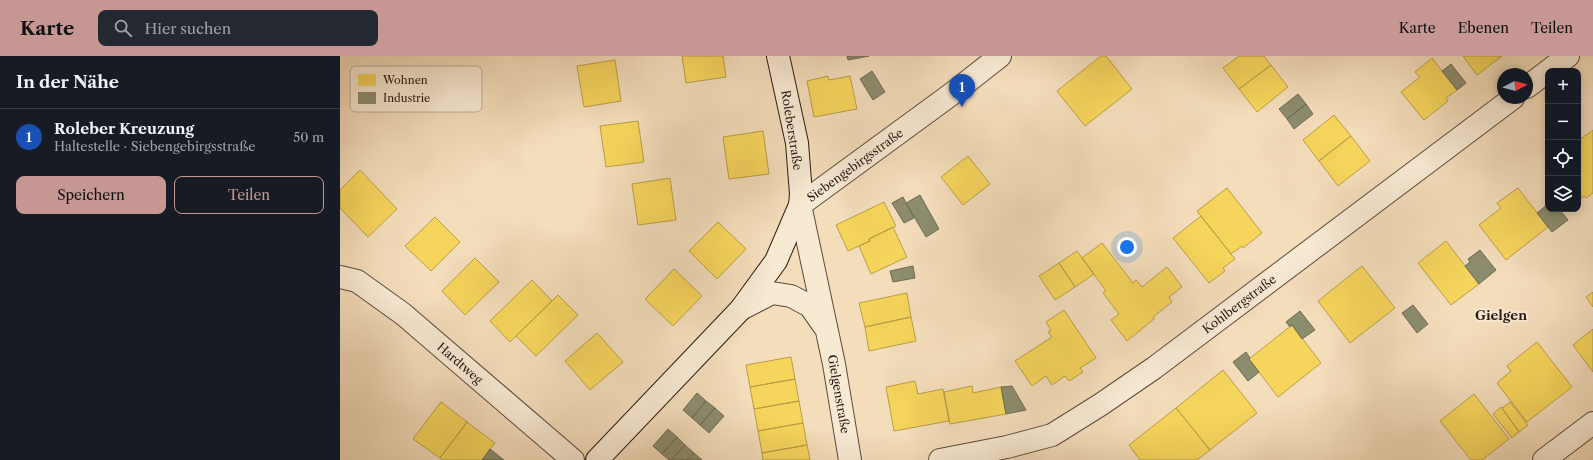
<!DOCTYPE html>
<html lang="de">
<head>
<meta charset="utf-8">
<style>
  :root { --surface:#171b24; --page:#242831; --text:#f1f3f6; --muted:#9ea1a6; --line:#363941; --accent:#c59692 }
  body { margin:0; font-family:"Libre Caslon Text",serif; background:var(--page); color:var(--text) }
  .controls { position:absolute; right:12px; top:12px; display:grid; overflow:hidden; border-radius:8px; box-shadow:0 2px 10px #0003 }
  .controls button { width:36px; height:36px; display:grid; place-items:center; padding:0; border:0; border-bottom:1px solid var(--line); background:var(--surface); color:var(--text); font:20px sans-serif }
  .compass { position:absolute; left:1157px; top:12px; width:36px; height:36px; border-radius:50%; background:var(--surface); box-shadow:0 2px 10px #0003; rotate:83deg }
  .you { position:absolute; left:787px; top:191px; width:14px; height:14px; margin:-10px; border:3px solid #fff; border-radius:50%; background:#1a73e8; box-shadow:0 0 0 6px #1a73e833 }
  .badge { display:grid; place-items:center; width:26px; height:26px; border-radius:50%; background:var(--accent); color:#fff; font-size:13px; font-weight:700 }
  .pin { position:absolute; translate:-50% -33px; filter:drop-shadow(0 1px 2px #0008) }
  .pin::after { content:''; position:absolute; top:21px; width:14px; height:12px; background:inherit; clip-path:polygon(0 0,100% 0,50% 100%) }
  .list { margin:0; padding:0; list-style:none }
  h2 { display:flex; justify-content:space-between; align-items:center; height:52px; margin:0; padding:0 16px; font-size:17px }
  h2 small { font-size:13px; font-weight:400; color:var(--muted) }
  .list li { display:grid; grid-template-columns:26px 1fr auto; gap:12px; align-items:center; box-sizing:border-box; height:56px; padding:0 16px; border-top:1px solid var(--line) }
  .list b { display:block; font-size:15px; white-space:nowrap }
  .list p { margin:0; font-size:13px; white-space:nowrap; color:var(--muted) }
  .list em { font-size:13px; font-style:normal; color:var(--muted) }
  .actions { display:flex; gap:8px; padding:12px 16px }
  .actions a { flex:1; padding:9px 0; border:1px solid var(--accent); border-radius:8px; text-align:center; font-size:14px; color:var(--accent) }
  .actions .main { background:var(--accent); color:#111 }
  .icon { flex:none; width:22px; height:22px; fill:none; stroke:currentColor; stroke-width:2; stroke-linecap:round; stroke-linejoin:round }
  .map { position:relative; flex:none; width:1253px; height:404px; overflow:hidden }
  header { display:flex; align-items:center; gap:24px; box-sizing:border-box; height:56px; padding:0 20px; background:var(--accent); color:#111 }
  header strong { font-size:19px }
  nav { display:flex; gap:22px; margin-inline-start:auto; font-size:14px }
  .search { width:280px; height:36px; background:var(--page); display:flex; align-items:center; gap:10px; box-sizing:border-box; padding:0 14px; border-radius:8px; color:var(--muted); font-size:15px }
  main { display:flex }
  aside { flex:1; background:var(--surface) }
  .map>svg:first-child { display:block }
  .homes { fill:#f6d55c; stroke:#b99d46 }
  .industry { fill:#8c8c6e; stroke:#6f6a53 }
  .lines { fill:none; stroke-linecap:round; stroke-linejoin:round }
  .street-casing { stroke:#5c4a3d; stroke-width:24 }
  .secondary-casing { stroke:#2a1913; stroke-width:24 }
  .street { stroke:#f8e9d3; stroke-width:22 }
  .secondary { stroke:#f8e9d3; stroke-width:22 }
  .labels { text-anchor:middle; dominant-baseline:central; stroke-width:4; stroke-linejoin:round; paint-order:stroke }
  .street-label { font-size:12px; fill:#2a1913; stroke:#f8e9d3 }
  .neighbourhood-label { font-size:13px; font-weight:bold; fill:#2a1913; stroke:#f8e9d3 }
  .key { fill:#f8e9d3; stroke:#baab99; stroke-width:1 }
  .key-label { font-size:11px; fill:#2a1913 }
</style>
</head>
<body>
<header>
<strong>Karte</strong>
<div class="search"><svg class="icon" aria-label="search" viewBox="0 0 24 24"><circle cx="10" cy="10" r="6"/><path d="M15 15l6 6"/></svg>Hier suchen</div>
<nav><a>Karte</a><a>Ebenen</a><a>Teilen</a></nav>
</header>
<main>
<aside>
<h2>In der Nähe<small></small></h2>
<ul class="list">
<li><span class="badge" style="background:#1a4fb4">1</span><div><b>Roleber Kreuzung</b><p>Haltestelle · Siebengebirgsstraße</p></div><em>50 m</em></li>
</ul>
<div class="actions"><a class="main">Speichern</a><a>Teilen</a></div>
</aside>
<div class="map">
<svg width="1253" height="404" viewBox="0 0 1253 404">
  <rect width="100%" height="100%" fill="#f4ddbb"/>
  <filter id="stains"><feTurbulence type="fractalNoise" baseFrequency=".005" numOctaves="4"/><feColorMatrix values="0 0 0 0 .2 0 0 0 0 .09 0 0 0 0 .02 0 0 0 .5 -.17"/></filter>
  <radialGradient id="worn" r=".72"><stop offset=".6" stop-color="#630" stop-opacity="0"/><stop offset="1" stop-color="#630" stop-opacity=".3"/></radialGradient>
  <path class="homes" d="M 342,0 L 383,0 L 386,21 L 346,27 Z
    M 761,0 L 766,0 L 792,33 L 745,70 L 717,35 Z
    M 899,0 L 924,0 L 931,9 L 899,33 L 883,12 Z
    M 1123,0 L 1162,0 L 1137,19 Z
    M 1092,2 L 1117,34 L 1106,42 L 1108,45 L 1084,64 L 1061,36 L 1080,21 L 1075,16 Z
    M 275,4 L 281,45 L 244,51 L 237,10 Z
    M 931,9 L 948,31 L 917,56 L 899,33 Z
    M 488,20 L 489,24 L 510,20 L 517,53 L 474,61 L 467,25 Z
    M 994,59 L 1011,80 L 979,105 L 963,84 Z
    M 298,65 L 304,106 L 266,111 L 260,70 Z
    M 1253,74 L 1253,137 L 1246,142 L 1244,140 L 1238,144 L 1238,85 Z
    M 423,75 L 429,118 L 389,123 L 383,81 Z
    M 1011,80 L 1030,105 L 998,130 L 979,105 Z
    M 628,100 L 650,128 L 623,149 L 601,121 Z
    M 20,114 L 57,153 L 28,181 L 0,152 L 0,134 Z
    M 330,122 L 336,164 L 298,169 L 292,128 Z
    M 887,132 L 922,177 L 903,192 L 902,190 L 891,198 L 857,155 Z
    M 1178,132 L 1208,171 L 1166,204 L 1139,169 L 1161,152 L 1157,147 Z
    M 544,146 L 556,170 L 529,183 L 530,185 L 508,195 L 496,169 Z
    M 861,160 L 895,203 L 883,212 L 885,215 L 869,227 L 833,182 Z
    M 95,161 L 120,186 L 91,215 L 65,190 Z
    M 378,166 L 406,193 L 377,223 L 349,195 Z
    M 553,171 L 567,201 L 531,218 L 519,190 L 530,185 L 529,183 Z
    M 1106,185 L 1139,228 L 1111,249 L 1078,207 Z
    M 762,187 L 793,227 L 796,224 L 802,231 L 827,211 L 842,231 L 829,241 L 832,246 L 813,261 L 814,263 L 787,285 L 771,264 L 779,258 L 763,237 L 766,235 L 742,202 Z
    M 737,195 L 754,218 L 735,231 L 719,207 Z
    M 135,202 L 159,226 L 125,259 L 102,235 Z
    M 719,207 L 735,231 L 715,244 L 699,220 Z
    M 1022,210 L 1055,252 L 1010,287 L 978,245 Z
    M 334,213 L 362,240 L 333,270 L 305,243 Z
    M 192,224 L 212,245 L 170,286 L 150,265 Z
    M 1253,236 L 1253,251 L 1246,241 Z
    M 567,237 L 571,261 L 525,271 L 519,247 Z
    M 218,239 L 238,259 L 196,300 L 176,280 Z
    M 724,254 L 756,302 L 740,312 L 743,316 L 729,325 L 725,320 L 712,329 L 706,320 L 692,330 L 675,305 L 712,281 L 708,276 L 711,274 L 706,266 Z
    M 571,261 L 576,285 L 529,295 L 525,271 Z
    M 952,269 L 981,307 L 938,341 L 909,303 Z
    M 1253,273 L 1253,316 L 1233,289 Z
    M 257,277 L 283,306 L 250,334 L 225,305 Z
    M 1197,286 L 1232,331 L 1187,366 L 1157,327 L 1171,315 L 1167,310 Z
    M 451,301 L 455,323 L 410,331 L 406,309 Z
    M 883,314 L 917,357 L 870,394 L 836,352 Z
    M 455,323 L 459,345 L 414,353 L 410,331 Z
    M 575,325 L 578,338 L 603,333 L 609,365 L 554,375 L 546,331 Z
    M 632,330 L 633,337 L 661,331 L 666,358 L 610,368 L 604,336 Z
    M 1134,338 L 1169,383 L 1142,404 L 1131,404 L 1100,365 Z
    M 459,345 L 463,367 L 418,375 L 414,353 Z
    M 101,346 L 127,366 L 100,402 L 73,383 Z
    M 1170,346 L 1188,369 L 1179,376 L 1162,352 Z
    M 1161,351 L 1179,376 L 1172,382 L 1153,358 Z
    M 836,352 L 870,394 L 857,404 L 800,404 L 789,389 Z
    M 127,366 L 155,387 L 142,404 L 103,404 L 100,402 Z
    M 463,367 L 467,389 L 422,397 L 418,375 Z
    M 467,389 L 470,404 L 423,404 L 422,397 Z"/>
  <path class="industry" d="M 507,0 L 529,0 L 508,4 Z
    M 1111,8 L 1126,27 L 1117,34 L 1102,15 Z
    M 532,15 L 545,36 L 533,44 L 520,23 Z
    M 958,38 L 966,48 L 947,63 L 939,53 Z
    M 966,48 L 973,58 L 954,73 L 947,63 Z
    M 580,139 L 599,173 L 586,181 L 566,147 Z
    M 563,141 L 574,162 L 564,167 L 552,147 Z
    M 1208,148 L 1208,153 L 1219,153 L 1228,164 L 1212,176 L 1197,157 Z
    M 1140,194 L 1156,214 L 1139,228 L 1125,210 L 1130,206 L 1128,203 Z
    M 573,210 L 575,222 L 553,226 L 550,215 Z
    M 1073,249 L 1088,268 L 1077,277 L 1062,257 Z
    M 960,255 L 975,274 L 962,283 L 952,269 L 950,271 L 946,266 Z
    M 906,296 L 910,302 L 909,303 L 919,316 L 908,325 L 893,306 Z
    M 672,330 L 686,354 L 666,358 L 661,331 Z
    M 357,337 L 366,345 L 352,362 L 343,354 Z
    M 366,345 L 375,352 L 360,369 L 352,362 Z
    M 375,352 L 384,360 L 369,377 L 360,369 Z
    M 328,373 L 337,381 L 322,398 L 313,390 Z
    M 337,381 L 345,389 L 331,404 L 329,404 L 322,398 Z
    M 345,389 L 354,397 L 347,404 L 331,404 Z
    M 150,393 L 164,404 L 142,404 Z
    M 354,397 L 362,404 L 347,404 Z"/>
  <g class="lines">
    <g class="street-casing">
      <path id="street" d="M 1208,15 L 1228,0
        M 1187,31 L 1208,15
        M 0,221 L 17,225 L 63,258 L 233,404
        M 401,253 L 432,237 L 451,240 L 470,250 L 484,270
        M 510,404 L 494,308 L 460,149 L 613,37 L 660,0
        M 600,404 L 667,391 L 712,379 L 760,349 L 814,312 L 1173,42
        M 1204,404 L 1253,367"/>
    </g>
    <g class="secondary-casing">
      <path id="secondary" d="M 257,404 L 401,253 L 436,205 L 460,149 L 461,138 L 457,87 L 438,0"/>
    </g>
    <use href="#street" class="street"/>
    <use href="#secondary" class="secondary"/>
  </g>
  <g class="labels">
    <g class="street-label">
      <text transform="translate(452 74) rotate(81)">Roleberstraße</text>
      <text transform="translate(515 109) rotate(-36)">Siebengebirgsstraße</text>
      <text transform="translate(899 248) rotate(-37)">Kohlbergstraße</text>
      <text transform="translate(120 307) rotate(41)">Hardtweg</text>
      <text transform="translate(499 338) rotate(80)">Gielgenstraße</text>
    </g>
    <g class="neighbourhood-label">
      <text x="1161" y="259">Gielgen</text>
    </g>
  </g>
  <rect x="10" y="10" width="132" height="46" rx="6" class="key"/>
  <rect x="18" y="18" width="18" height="12" fill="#f6d55c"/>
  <rect x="18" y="36" width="18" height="12" fill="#8c8c6e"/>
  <g class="key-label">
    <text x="43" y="28">Wohnen</text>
    <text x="43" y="46">Industrie</text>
  </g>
  <rect width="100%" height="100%" filter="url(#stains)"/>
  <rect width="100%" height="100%" fill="url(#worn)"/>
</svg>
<div class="controls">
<button>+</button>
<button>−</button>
<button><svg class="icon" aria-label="locate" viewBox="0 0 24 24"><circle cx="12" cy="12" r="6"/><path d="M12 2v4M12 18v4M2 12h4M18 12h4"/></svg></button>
<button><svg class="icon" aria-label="layers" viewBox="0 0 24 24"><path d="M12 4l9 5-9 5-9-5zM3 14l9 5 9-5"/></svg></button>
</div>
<svg class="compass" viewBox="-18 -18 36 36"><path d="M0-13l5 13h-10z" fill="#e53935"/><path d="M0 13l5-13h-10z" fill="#9ea1a6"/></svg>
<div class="you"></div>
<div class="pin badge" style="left:622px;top:51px;background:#1a4fb4">1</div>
</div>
</main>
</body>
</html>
